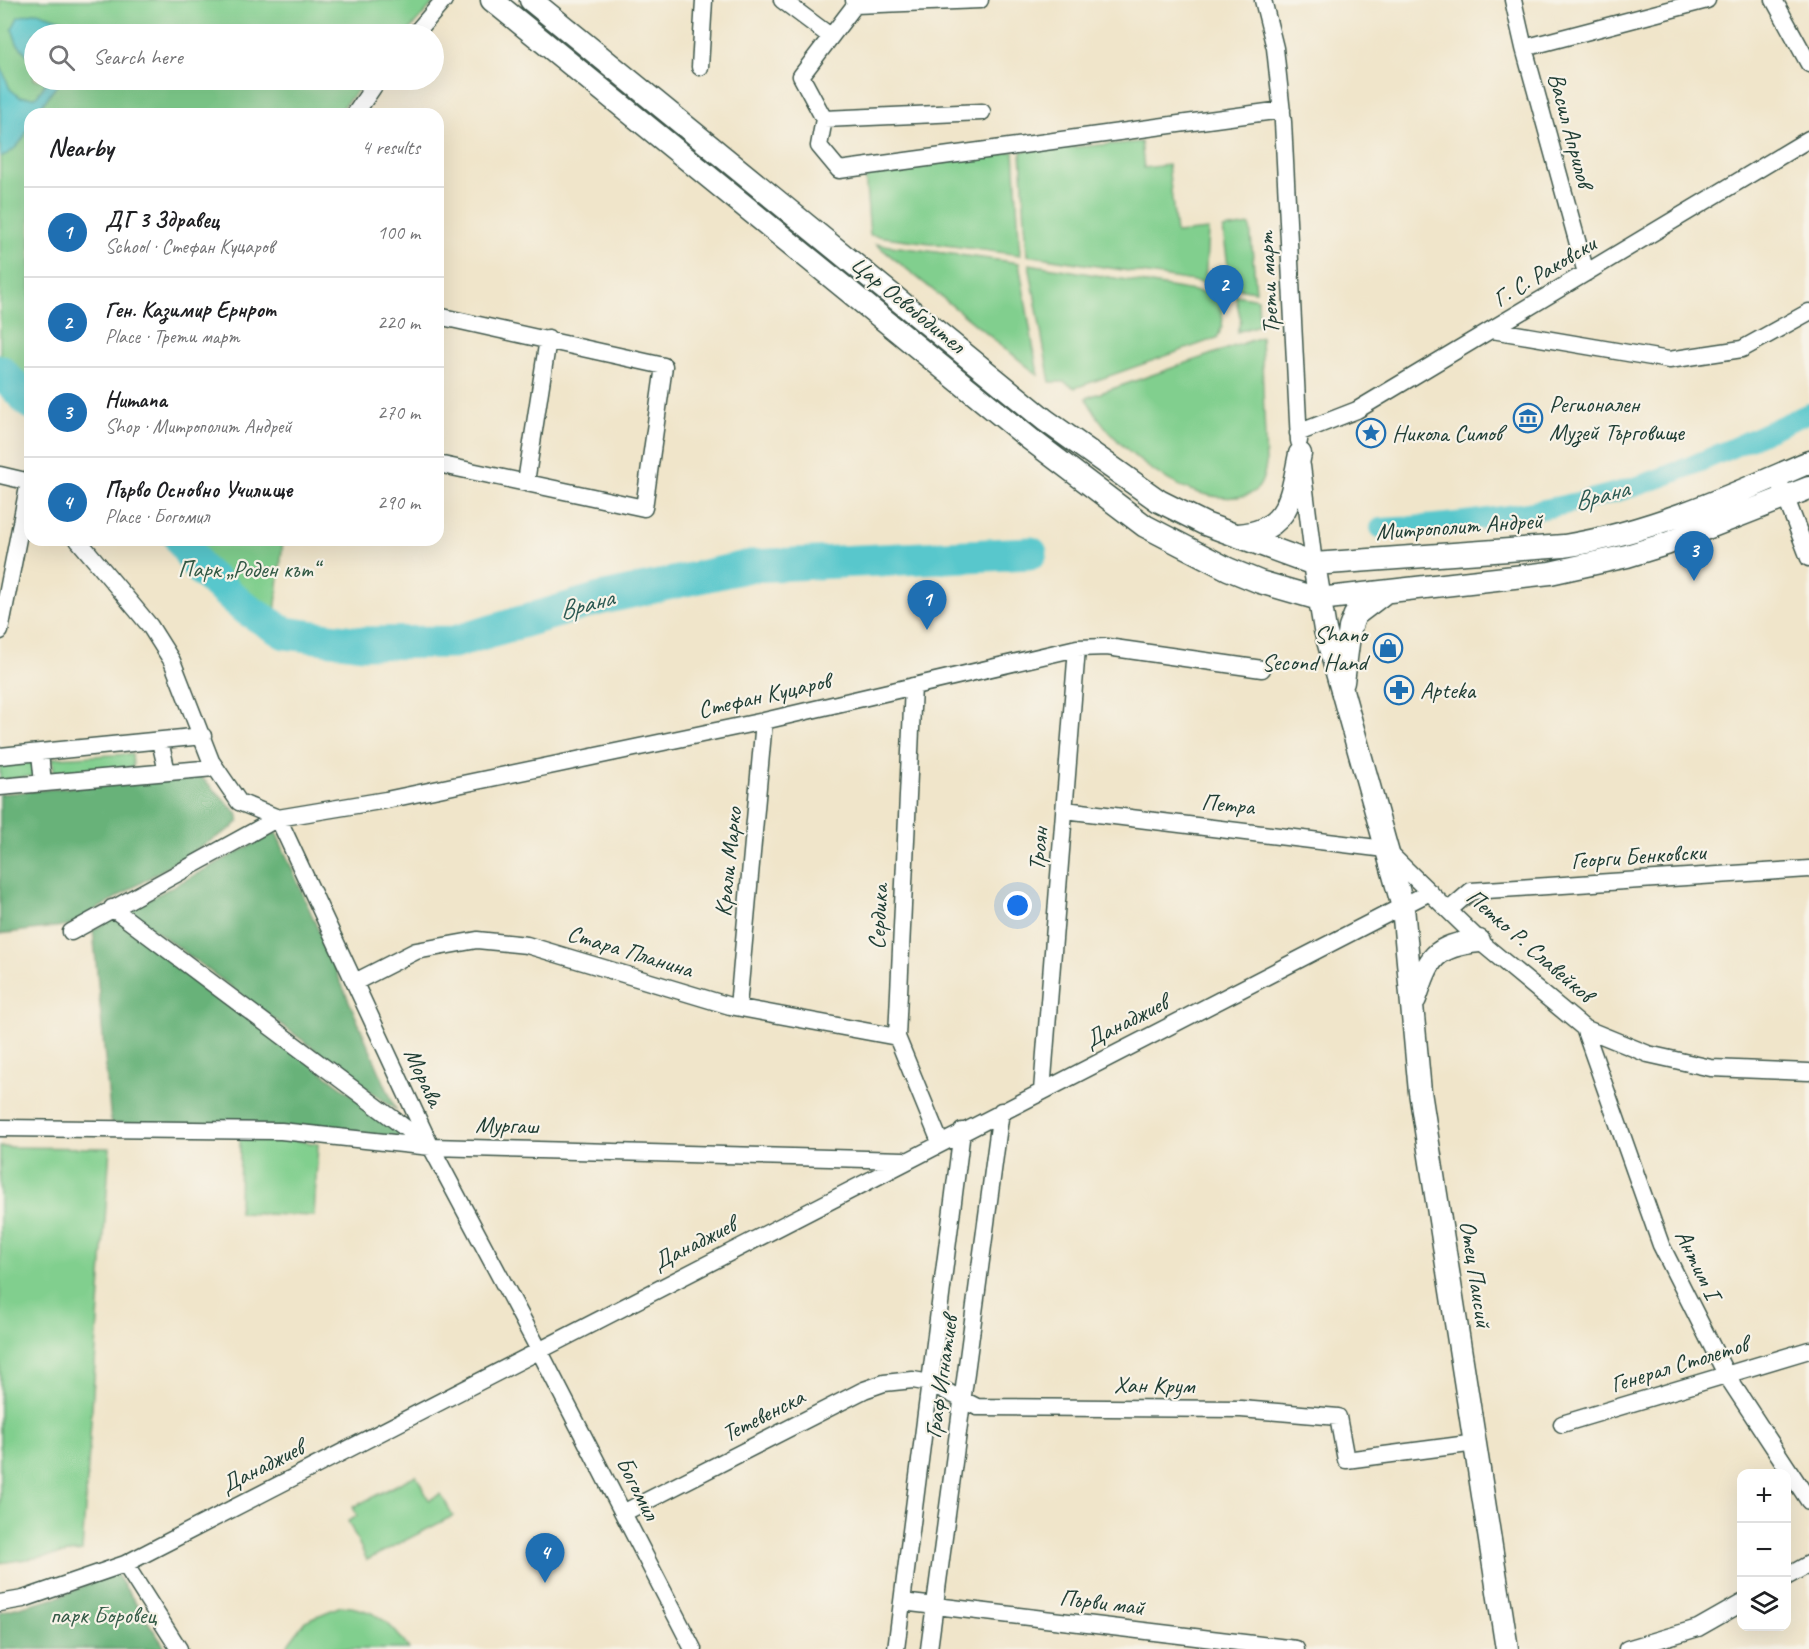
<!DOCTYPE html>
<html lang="en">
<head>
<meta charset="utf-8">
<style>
  :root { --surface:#fff; --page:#f2f2f2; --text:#202124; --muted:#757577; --line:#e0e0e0; --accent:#1f6fb2 }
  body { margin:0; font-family:Caveat,sans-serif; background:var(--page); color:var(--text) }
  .controls { position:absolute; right:18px; bottom:18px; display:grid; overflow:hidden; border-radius:12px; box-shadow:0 6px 24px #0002 }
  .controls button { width:54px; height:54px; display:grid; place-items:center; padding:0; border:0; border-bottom:2px solid var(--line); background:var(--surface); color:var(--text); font:30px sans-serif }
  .you { position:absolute; left:1018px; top:906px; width:21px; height:21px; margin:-15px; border:4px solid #fff; border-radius:50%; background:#1a73e8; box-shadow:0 0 0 9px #1a73e833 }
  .badge { display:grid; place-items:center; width:39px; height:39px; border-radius:50%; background:var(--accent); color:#fff; font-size:20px; font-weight:700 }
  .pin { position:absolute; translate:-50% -50px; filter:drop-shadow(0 2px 3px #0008) }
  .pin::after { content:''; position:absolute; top:32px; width:21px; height:18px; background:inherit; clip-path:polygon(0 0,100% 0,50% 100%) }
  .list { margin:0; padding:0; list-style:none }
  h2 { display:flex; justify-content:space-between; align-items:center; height:78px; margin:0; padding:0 24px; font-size:26px }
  h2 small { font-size:20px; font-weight:400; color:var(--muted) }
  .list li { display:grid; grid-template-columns:39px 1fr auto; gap:18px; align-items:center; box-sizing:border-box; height:90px; padding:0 24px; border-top:2px solid var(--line) }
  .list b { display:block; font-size:22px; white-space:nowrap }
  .list p { margin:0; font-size:20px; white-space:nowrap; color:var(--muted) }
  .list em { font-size:20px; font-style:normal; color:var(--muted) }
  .icon { flex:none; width:33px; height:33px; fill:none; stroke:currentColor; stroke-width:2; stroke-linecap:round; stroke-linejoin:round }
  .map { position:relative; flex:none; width:1809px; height:1649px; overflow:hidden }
  .search { position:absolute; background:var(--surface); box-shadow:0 6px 24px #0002; left:24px; top:24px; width:420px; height:66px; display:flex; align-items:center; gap:15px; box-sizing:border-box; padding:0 21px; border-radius:33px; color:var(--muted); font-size:22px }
  .panel { position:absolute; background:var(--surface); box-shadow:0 6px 24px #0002; left:24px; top:108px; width:420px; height:438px; border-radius:18px }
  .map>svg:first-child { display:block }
  .green { fill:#81cf8e; stroke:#508661; stroke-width:1.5 }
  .forest { fill:#68b279; stroke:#447856; stroke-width:1.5 }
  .water { fill:#59c7cc; stroke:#3c8280; stroke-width:1.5 }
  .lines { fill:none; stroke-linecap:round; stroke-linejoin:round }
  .canal { stroke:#59c7cc; stroke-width:20 }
  .river { stroke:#59c7cc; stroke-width:33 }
  .street-casing { stroke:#3e564a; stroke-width:19 }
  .secondary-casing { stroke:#3e564a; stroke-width:25 }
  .street { stroke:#fff; stroke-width:16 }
  .secondary { stroke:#fff; stroke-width:22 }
  .labels { text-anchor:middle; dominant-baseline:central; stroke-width:4.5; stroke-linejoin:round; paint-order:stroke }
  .street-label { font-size:24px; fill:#1f3d34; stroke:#f7f3e8 }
  .poi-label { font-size:24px; fill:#1f3d34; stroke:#f7f3e8; text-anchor:start }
  .park-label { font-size:24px; fill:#335a46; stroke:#f7f3e8 }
  .water-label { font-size:26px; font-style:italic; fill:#2b5952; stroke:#f7f3e8 }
</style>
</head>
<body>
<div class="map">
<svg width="1809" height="1649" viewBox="0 0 1809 1649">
  <rect width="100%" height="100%" fill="#f7f3e8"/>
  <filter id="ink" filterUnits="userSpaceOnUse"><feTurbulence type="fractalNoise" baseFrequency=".0167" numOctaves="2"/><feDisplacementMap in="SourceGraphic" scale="12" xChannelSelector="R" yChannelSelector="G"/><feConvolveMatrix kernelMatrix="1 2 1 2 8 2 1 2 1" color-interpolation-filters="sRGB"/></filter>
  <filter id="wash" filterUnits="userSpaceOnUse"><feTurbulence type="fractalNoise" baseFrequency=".008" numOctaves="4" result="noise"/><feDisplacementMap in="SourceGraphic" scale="24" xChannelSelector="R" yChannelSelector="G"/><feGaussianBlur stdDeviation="1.35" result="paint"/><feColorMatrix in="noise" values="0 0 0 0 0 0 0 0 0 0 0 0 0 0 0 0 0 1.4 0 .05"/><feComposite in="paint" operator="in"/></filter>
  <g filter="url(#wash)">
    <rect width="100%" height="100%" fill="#f0e5ca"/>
    <path class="green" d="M 0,0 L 436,0 L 406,34 L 34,34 L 34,80 L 367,80 L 336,114 L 30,114 L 30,407 L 0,362 Z
      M 1141,142 L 1144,168 L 1168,165 L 1176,233 L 1208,230 L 1205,283 L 1027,255 L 1021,151 Z
      M 1014,151 L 1020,255 L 870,235 L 865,174 Z
      M 1250,225 L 1256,291 L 1231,287 L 1223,229 Z
      M 876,244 L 1019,263 L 1038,375 Z
      M 1029,264 L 1212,294 C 1224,307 1226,322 1217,338 L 1075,388 L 1064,382 L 1050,382 Z
      M 1235,295 L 1258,299 L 1259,325 L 1237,332 L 1241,320 Z
      M 1261,337 L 1266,464 C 1263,485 1258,495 1237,497 C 1179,503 1111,446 1086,398 Z
      M 163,540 L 283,540 L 274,623 Z
      M 132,754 L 133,767 L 54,774 L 53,758 Z
      M 33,758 L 34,776 L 0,780 L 0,761 Z
      M 240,1136 L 282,1138 L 318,1144 L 314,1216 L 239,1213 Z
      M 0,1147 L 110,1148 L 82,1551 L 0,1563 Z
      M 416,1475 L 429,1500 L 441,1494 L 453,1516 L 367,1560 L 348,1521 L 357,1516 L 353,1507 Z
      M 341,1606 C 374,1608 391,1622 409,1649 L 284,1649 L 305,1621 Z"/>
    <path class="forest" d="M 199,775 L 237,813 L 239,821 L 232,828 L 71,925 L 0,934 L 0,794 Z
      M 276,832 L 396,1110 L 128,910 Z
      M 114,918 L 405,1134 L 408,1141 L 111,1123 L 93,930 Z
      M 115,1572 L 166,1649 L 0,1649 L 0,1612 L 61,1596 Z"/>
    <path class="water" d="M 37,12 L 67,22 L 73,34 L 34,34 L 34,63 L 17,43 L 12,29 L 18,17 Z
      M 0,64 L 10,89 L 20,97 L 36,97 L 45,85 L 44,80 L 61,80 L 35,114 L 30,114 C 30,133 18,151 0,157 Z"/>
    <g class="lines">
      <path class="canal" d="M 1380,528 C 1470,523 1563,511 1649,482 C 1704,463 1756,436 1809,413"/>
      <path class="river" d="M 0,371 L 30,403
        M 181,540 L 199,568 L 243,607 L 285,633 L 362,643 L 454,642 L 599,599 L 750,566 L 1031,553"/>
    </g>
  </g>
  <g filter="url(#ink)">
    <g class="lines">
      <g class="street-casing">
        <path id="street" d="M 782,0 L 830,36
          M 854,0 L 855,5 L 801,76 L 824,119 L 819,146 L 839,170 L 1282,110
          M 1263,0 L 1275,48 L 1283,122 L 1299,441
          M 1513,0 L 1524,48 L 1586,273
          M 1774,0 L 1809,64
          M 855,5 L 980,0
          M 415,34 L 444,0
          M 1524,48 L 1707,0
          M 700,67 L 704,0
          M 355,114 L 378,80
          M 824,119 L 982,112
          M 438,316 L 664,366 L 644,508 L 438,464
          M 1492,330 L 1669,360 L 1742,349 L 1809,312
          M 1298,433 L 1357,410 L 1809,139
          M 1302,466 L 1314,564
          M 0,475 L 30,482
          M 526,482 L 548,339
          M 1782,488 L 1809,558
          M 78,540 L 150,626 L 172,661 L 211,761 L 239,802 L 278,818
          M 0,631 L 29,482
          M 913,686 L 897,1037 L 940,1142
          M 160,741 L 167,772
          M 40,753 L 43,783
          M 0,756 L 203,736
          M 0,787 L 214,768
          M 1065,810 L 1385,849 L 1484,945 L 1584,1028 L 1648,1054 L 1711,1068 L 1809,1072
          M 278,818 L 431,1147 L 539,1350 L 693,1649
          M 112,908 L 428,1145
          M 1449,910 L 1471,891 L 1809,869
          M 71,932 L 278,818 L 386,800 L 764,721 L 1077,648 L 1107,647 L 1262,669
          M 355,982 L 416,951 L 477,940 L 527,945 L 730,1006 L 897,1037
          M 738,1007 L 764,721
          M 1584,1028 L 1661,1245 L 1727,1376 L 1809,1501
          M 1042,1091 L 1077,648
          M 0,1128 L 281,1131 L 431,1147 L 904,1160
          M 1562,1424 L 1809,1350
          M 623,1513 L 864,1390 L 884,1383 L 913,1380 L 930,1383 L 977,1407 L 1241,1409 L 1338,1417 L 1346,1460 L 1476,1443
          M 125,1564 L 179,1649
          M 1786,1577 L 1809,1564
          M 902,1602 L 1296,1649
          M 0,1603 L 23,1599 L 125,1564 L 1430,892
          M 896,1649 L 962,1131
          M 929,1649 L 1001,1111
          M 1627,1649 L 1698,1628 L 1742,1603"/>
      </g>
      <g class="secondary-casing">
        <path id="secondary" d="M 492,0 L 1030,439 L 1145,526 L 1228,569 L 1260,582 L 1319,599 L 1550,573 L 1627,556 L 1666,544 L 1809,488
          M 531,0 L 1045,420 L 1159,501 L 1205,524 L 1314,564 L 1564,546 C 1648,533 1731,496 1809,462
          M 1238,535 C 1290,531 1291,496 1300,454
          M 1314,564 L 1325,630 L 1403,907 L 1420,1092 L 1507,1649
          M 1343,682 L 1350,628 L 1355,615 L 1384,593
          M 1415,999 C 1429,958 1433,946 1479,941"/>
      </g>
      <use href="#street" class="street"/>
      <use href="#secondary" class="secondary"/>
    </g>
  </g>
  <defs>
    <g id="museum-ring" transform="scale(1.5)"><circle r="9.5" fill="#f7f3e8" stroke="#1f6fb2" stroke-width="1.5"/><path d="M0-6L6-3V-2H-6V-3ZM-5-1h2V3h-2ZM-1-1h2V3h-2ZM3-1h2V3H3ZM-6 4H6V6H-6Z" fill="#1f6fb2"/></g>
    <g id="sight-ring" transform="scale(1.5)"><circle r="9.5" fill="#f7f3e8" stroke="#1f6fb2" stroke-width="1.5"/><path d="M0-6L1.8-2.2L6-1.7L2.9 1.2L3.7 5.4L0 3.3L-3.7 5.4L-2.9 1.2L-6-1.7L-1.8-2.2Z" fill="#1f6fb2"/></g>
    <g id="shop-ring" transform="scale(1.5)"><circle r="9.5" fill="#f7f3e8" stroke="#1f6fb2" stroke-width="1.5"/><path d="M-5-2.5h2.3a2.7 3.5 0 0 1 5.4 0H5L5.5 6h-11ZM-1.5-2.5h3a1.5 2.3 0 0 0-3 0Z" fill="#1f6fb2"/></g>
    <g id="pharmacy-ring" transform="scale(1.5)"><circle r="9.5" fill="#f7f3e8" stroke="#1f6fb2" stroke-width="1.5"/><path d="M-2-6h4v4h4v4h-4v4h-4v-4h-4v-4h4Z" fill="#1f6fb2"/></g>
  </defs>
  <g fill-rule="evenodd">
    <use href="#museum-ring" x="1528" y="418"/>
    <use href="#sight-ring" x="1371" y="433"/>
    <use href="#shop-ring" x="1388" y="648"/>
    <use href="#pharmacy-ring" x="1399" y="690"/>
  </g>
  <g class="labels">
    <g class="street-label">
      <text transform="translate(1571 130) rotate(75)">Васил Априлов</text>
      <text transform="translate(1544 271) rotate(-31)">Г. С. Раковски</text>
      <text transform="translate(1268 283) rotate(-93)">Трети март</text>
      <text transform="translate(908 304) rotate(39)">Цар Освободител</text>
      <text transform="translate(1459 526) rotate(-4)">Митрополит Андрей</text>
      <text transform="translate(764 695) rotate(-13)">Стефан Куцаров</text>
      <text transform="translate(1228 804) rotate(6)">Петра</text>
      <text transform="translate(1038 849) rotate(-85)">Троян</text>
      <text transform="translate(1638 856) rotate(-4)">Георги Бенковски</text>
      <text transform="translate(728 862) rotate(-84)">Крали Марко</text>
      <text transform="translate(878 917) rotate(-87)">Сердика</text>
      <text transform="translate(1530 945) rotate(41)">Петко Р. Славейков</text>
      <text transform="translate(630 951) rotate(17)">Стара Планина</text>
      <text transform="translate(1126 1021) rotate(-27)">Данаджиев</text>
      <text transform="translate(424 1077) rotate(65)">Морава</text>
      <text transform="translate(507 1125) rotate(2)">Мургаш</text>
      <text transform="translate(694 1243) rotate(-27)">Данаджиев</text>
      <text transform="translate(1698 1264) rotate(64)">Антим I</text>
      <text transform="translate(1476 1274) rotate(81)">Отец Паисий</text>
      <text transform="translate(1679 1364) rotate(-17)">Генерал Столетов</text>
      <text transform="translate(941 1377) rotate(-82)">Граф Игнатиев</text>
      <text transform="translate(1154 1385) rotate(1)">Хан Крум</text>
      <text transform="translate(763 1415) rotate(-27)">Тетевенска</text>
      <text transform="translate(262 1466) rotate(-27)">Данаджиев</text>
      <text transform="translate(638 1488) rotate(63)">Богомил</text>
      <text transform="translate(1102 1602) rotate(7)">Първи май</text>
    </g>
    <g class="poi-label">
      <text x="1549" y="404">Регионален<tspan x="1549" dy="28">Музей Търговище</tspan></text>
      <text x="1392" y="433">Никола Симов</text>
      <text x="1367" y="634" text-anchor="end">Shano<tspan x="1367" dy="28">Second Hand</tspan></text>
      <text x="1420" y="690">Apteka</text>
    </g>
    <g class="park-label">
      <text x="248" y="569">Парк „Роден кът“</text>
      <text x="103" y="1615">парк Боровец</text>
    </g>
    <g class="water-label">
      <text transform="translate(1601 495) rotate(-15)">Врана</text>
      <text transform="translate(586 604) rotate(-15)">Врана</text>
    </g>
  </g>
</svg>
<div class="controls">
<button>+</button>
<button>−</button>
<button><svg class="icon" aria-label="layers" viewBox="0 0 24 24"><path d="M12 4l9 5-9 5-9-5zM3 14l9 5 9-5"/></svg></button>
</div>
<div class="you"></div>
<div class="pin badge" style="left:927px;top:630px">1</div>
<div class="pin badge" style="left:1224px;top:315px">2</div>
<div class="pin badge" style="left:1694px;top:581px">3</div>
<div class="pin badge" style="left:545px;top:1583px">4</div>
<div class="search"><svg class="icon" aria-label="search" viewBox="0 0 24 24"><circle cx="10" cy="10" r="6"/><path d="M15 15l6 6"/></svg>Search here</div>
<section class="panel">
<h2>Nearby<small>4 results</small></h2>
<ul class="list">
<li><span class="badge">1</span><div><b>ДГ 3 Здравец</b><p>School · Стефан Куцаров</p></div><em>100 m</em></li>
<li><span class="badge">2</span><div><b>Ген. Казимир Ернрот</b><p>Place · Трети март</p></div><em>220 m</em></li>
<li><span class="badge">3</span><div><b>Humana</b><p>Shop · Митрополит Андрей</p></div><em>270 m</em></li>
<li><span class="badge">4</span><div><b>Първо Основно Училище</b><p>Place · Богомил</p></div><em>290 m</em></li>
</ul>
</section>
</div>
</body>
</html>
